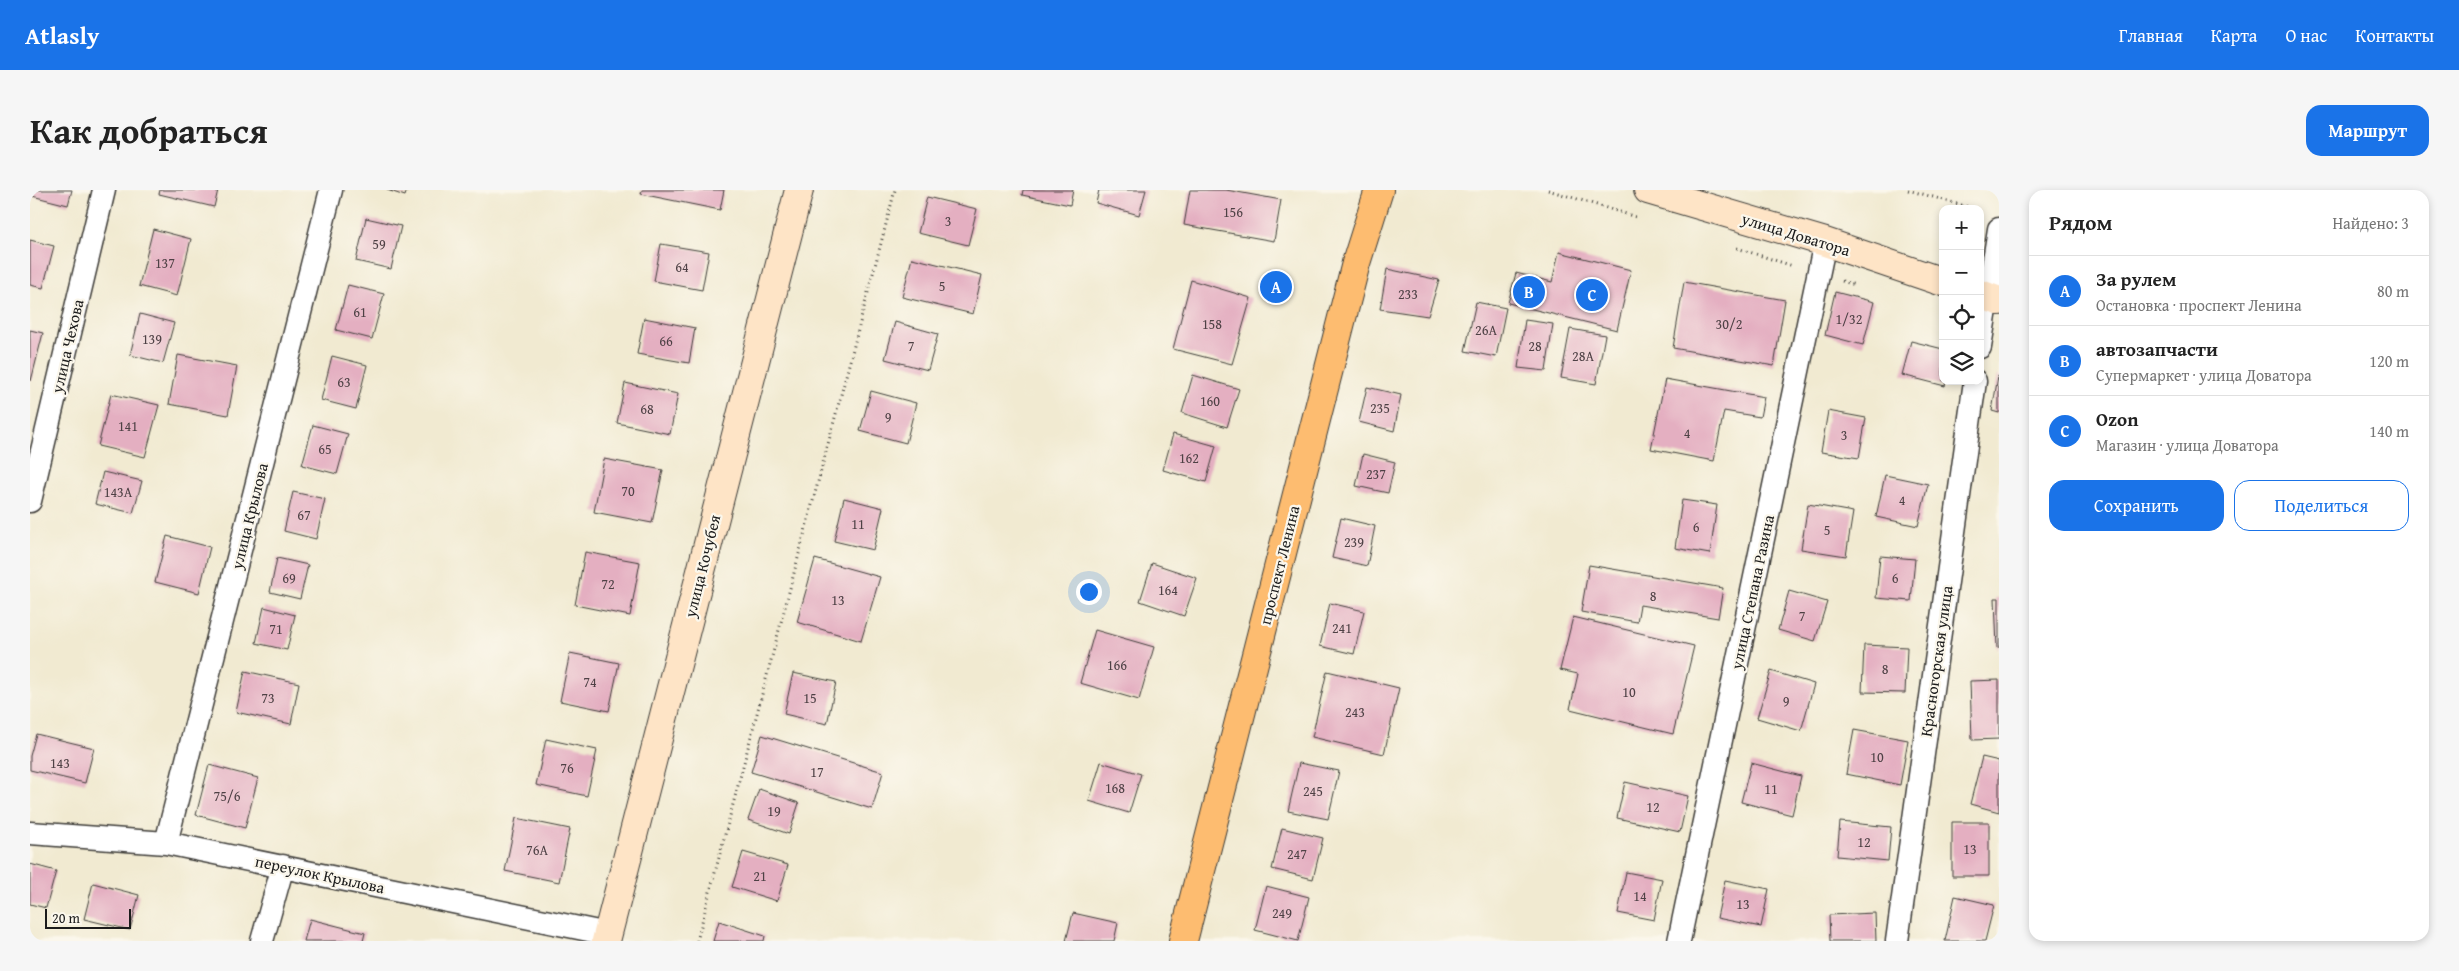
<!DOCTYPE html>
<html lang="ru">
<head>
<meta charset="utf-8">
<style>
  :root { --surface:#fff; --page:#f6f6f6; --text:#222; --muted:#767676; --line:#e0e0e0; --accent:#1a73e8 }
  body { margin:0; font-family:"Gentium Book Plus",serif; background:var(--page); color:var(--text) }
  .controls { position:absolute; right:15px; top:15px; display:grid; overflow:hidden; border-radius:10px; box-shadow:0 2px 8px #0003 }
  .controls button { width:45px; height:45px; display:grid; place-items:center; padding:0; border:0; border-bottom:1px solid var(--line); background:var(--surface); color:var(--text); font:25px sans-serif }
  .scale { position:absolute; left:15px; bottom:12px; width:86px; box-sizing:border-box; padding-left:5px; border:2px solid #1c1c1c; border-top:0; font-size:14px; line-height:18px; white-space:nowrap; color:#1c1c1c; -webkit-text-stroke:4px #fbf7ec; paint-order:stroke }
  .you { position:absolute; left:1058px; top:401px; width:18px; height:18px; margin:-12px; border:4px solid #fff; border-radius:50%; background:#1a73e8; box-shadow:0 0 0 8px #1a73e833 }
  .badge { display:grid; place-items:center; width:32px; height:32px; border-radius:50%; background:var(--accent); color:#fff; font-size:16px; font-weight:700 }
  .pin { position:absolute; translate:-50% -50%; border:2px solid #fff; box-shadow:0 1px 5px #0006 }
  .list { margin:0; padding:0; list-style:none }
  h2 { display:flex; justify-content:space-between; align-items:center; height:65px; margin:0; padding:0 20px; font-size:21px }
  h2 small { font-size:16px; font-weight:400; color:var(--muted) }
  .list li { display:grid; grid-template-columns:32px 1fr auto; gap:15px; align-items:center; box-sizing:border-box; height:70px; padding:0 20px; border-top:1px solid var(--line) }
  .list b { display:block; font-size:19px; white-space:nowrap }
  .list p { margin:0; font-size:16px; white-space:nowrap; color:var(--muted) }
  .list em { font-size:16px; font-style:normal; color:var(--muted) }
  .actions { display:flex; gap:10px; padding:15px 20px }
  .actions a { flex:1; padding:11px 0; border:1px solid var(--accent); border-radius:15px; text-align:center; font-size:18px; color:var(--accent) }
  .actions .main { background:var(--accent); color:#fff }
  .icon { flex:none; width:28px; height:28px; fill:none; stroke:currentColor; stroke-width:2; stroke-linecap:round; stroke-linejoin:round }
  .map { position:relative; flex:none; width:1969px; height:751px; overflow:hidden; border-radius:15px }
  header { display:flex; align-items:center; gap:30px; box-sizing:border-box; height:70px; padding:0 25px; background:var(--accent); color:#fff }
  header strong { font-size:24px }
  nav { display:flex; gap:28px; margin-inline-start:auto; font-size:18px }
  .intro { display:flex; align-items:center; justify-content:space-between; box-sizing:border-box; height:120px; padding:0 30px }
  h1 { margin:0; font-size:35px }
  .button { padding:12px 22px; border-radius:15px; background:var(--accent); color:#fff; font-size:18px; font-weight:700 }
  main { display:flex; gap:30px; padding:0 30px }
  aside { flex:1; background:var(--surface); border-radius:15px; box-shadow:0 2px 8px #0003 }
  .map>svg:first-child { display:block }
  .building { fill:#e4afc1 }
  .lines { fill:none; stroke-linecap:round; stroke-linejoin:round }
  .street-casing { stroke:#3c3b37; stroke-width:25 }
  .secondary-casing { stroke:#3c3b37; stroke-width:30 }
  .primary-casing { stroke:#3c3b37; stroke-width:30 }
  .path { stroke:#3c3b37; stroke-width:3; stroke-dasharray:1 4; stroke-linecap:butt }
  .street { stroke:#fff; stroke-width:22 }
  .secondary { stroke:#fee4c6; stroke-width:28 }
  .primary { stroke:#fdbc70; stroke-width:28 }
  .labels { text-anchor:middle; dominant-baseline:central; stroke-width:4.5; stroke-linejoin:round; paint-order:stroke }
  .number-label { font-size:14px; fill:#4e4145 }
  .street-label { font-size:16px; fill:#1c1c1c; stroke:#fbf7ec }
</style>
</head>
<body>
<header>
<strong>Atlasly</strong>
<nav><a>Главная</a><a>Карта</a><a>О нас</a><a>Контакты</a></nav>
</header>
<div class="intro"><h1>Как добраться</h1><a class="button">Маршрут</a></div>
<main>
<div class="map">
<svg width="1969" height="751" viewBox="0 0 1969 751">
  <rect width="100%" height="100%" fill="#fbf7ec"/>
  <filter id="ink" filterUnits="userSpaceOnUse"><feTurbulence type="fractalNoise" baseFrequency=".02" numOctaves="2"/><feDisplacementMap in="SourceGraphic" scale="10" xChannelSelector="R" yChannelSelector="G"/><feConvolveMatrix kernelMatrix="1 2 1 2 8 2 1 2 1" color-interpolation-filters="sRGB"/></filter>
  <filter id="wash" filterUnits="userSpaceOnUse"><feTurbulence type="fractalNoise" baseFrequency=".0096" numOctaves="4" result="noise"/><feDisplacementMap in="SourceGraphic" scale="20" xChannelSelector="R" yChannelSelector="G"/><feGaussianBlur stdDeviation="1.12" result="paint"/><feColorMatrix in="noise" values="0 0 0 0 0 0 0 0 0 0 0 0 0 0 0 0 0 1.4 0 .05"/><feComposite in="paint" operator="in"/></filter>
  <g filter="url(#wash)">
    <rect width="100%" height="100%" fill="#f1ead1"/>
    <g id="blocks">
      <path class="building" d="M 4,0 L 42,0 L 38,15 L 2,6 Z
        M 130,0 L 188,0 L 184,17 L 129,4 Z
        M 357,0 L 377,0 L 375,6 Z
        M 612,0 L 694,0 L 690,20 L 611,4 Z
        M 993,0 L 1043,0 L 1040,15 L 992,5 Z
        M 1069,0 L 1116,0 L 1109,25 L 1066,13 Z
        M 1160,0 L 1196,0 L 1251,10 L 1244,51 L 1154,35 Z
        M 897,7 L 947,19 L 938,55 L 888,43 Z
        M 336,28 L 371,36 L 361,79 L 326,71 Z
        M 123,39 L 161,49 L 147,106 L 109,96 Z
        M 0,50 L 24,56 L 13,98 L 0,95 Z
        M 631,54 L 679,62 L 672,100 L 624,91 Z
        M 1529,62 L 1601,80 L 1587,140 L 1478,113 L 1486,83 L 1522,92 Z
        M 882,68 L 952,85 L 943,124 L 872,107 Z
        M 1357,79 L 1409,90 L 1398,126 L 1350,119 Z
        M 1161,90 L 1221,108 L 1202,174 L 1143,159 Z
        M 1654,92 L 1755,110 L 1744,176 L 1643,158 Z
        M 318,95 L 354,104 L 342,149 L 306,140 Z
        M 1805,102 L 1844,112 L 1833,155 L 1795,145 Z
        M 1446,112 L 1476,118 L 1466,167 L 1435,161 Z
        M 110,124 L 144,133 L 133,173 L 100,165 Z
        M 614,128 L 665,138 L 659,173 L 607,164 Z
        M 1495,130 L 1523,134 L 1516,181 L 1488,178 Z
        M 865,132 L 908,144 L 898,180 L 855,169 Z
        M 1540,139 L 1575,145 L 1566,194 L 1531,188 Z
        M 0,140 L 13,143 L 1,191 L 0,191 Z
        M 1881,151 L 1913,159 L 1913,191 L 1916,191 L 1915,196 L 1872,185 Z
        M 148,165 L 207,176 L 198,225 L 139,214 Z
        M 302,166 L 337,175 L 326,219 L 291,210 Z
        M 1163,185 L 1209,199 L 1197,237 L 1152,223 Z
        M 1968,186 L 1969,186 L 1969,223 L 1962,221 Z
        M 1635,189 L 1734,207 L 1730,227 L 1694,221 L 1684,271 L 1621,259 Z
        M 595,193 L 648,204 L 640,244 L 587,233 Z
        M 1337,197 L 1371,205 L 1364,241 L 1329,232 Z
        M 841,201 L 886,213 L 876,253 L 830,241 Z
        M 81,204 L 129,215 L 115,267 L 68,256 Z
        M 1798,221 L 1836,228 L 1829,268 L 1791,262 Z
        M 283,235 L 318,244 L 307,284 L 272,275 Z
        M 1143,244 L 1186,256 L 1176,292 L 1133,280 Z
        M 1333,264 L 1365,272 L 1358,303 L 1326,296 Z
        M 574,269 L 633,280 L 622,333 L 564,322 Z
        M 73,282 L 112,291 L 103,323 L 65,314 Z
        M 1855,285 L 1898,294 L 1888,336 L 1846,327 Z
        M 263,302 L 295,309 L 286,349 L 254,341 Z
        M 814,308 L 853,318 L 843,360 L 804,351 Z
        M 1652,310 L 1687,315 L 1680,364 L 1645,358 Z
        M 1778,314 L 1823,322 L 1816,366 L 1771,359 Z
        M 1311,328 L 1345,336 L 1337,376 L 1302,368 Z
        M 137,346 L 180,357 L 169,403 L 125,392 Z
        M 555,362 L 610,372 L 600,426 L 545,415 Z
        M 1850,366 L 1885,369 L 1881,411 L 1846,408 Z
        M 247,368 L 278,375 L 270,409 L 240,402 Z
        M 785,369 L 850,387 L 831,451 L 767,432 Z
        M 1122,373 L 1167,388 L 1154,426 L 1110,411 Z
        M 1559,375 L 1693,398 L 1688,428 L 1610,415 L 1607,432 L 1551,422 Z
        M 1759,401 L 1797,412 L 1785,451 L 1748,440 Z
        M 1965,408 L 1969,408 L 1969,457 L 1967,458 Z
        M 1300,413 L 1334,421 L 1324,464 L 1290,456 Z
        M 234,417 L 265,425 L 257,460 L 226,453 Z
        M 1543,427 L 1664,456 L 1643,544 L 1540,519 L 1548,484 L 1530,480 Z
        M 1065,440 L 1124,457 L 1109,510 L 1050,493 Z
        M 1834,455 L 1877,457 L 1875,503 L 1832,502 Z
        M 540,463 L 589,473 L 579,521 L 530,511 Z
        M 215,481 L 269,493 L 261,534 L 206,522 Z
        M 1297,481 L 1369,498 L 1354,564 L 1282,547 Z
        M 1741,481 L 1784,494 L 1771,541 L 1727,528 Z
        M 763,483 L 806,492 L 797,534 L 754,524 Z
        M 1969,490 L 1969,549 L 1942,550 L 1940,491 Z
        M 1824,540 L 1878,550 L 1870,595 L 1816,584 Z
        M 6,544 L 64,558 L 55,593 L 0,580 L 0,566 Z
        M 732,545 L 853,582 L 842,619 L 721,582 Z
        M 516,549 L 567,560 L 557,606 L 506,595 Z
        M 1952,567 L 1969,571 L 1969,622 L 1940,614 Z
        M 1071,572 L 1111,584 L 1099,623 L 1059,611 Z
        M 1269,573 L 1309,581 L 1298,629 L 1258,621 Z
        M 1721,573 L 1771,586 L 1762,625 L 1711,612 Z
        M 179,575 L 228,588 L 215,638 L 166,625 Z
        M 1595,592 L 1658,606 L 1650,642 L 1587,628 Z
        M 729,599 L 769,613 L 759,644 L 718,630 Z
        M 486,628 L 540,639 L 529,692 L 475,681 Z
        M 1810,632 L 1861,637 L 1858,671 L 1807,666 Z
        M 1922,632 L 1959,632 L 1959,686 L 1922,686 Z
        M 1252,638 L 1293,648 L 1283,689 L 1242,679 Z
        M 713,662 L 758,675 L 747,711 L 702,697 Z
        M 0,674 L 26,681 L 16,718 L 0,714 Z
        M 1596,682 L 1632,689 L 1624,730 L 1588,723 Z
        M 1695,690 L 1739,699 L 1731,737 L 1687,728 Z
        M 63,693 L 109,705 L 100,740 L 54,729 Z
        M 1236,696 L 1279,707 L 1268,751 L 1225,740 Z
        M 1925,706 L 1964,715 L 1955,751 L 1915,751 Z
        M 1043,723 L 1088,733 L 1084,751 L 1036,751 Z
        M 1845,723 L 1846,751 L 1800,751 L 1799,725 Z
        M 280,729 L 335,743 L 333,751 L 274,751 Z
        M 689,731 L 735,746 L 734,751 L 683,751 Z"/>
    </g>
  </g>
  <g filter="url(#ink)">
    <use href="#blocks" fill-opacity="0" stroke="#3c3b37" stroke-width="1"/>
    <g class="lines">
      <g class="street-casing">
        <path id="street" d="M 1950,157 L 1969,39
          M 0,311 L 74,0
          M 0,643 L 136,653 L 578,744
          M 136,653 L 301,0
          M 232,751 L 253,676
          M 1649,751 L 1795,52
          M 1867,751 L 1945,191"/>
      </g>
      <g class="secondary-casing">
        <path id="secondary" d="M 1618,0 L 1795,52 L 1913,92
          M 1950,104 L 1969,111
          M 576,751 L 769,0"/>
      </g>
      <g class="primary-casing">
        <path id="primary" d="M 1153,751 L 1326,73 L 1349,0"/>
      </g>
      <path class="path" d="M 1518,0 L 1606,27
        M 1878,0 L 1946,19
        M 1707,58 L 1763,76
        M 1812,91 L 1825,95
        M 667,751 L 865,0"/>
      <use href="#street" class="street"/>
      <use href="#secondary" class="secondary"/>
      <use href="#primary" class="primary"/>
    </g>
  </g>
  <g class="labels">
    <g class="number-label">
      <text x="1203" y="22">156</text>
      <text x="918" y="31">3</text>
      <text x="349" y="54">59</text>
      <text x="135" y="73">137</text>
      <text x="652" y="77">64</text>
      <text x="912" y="96">5</text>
      <text x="1378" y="104">233</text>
      <text x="330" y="122">61</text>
      <text x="1819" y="129">1/32</text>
      <text x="1182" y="134">158</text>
      <text x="1699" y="134">30/2</text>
      <text x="1456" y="140">26А</text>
      <text x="122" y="149">139</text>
      <text x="636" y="151">66</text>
      <text x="881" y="156">7</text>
      <text x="1505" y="156">28</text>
      <text x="1553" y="166">28А</text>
      <text x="314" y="192">63</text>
      <text x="1180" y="211">160</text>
      <text x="1350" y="218">235</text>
      <text x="617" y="219">68</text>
      <text x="858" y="227">9</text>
      <text x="98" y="236">141</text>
      <text x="1657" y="243">4</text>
      <text x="1814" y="245">3</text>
      <text x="295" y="259">65</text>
      <text x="1159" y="268">162</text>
      <text x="1346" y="284">237</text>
      <text x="598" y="301">70</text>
      <text x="88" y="302">143А</text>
      <text x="1872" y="310">4</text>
      <text x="274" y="325">67</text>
      <text x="828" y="334">11</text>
      <text x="1666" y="337">6</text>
      <text x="1797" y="340">5</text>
      <text x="1324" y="352">239</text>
      <text x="259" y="388">69</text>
      <text x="1865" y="388">6</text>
      <text x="578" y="394">72</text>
      <text x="1138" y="400">164</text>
      <text x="1623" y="406">8</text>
      <text x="808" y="410">13</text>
      <text x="1772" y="426">7</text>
      <text x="1312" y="438">241</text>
      <text x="246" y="439">71</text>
      <text x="1087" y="475">166</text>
      <text x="1855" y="479">8</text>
      <text x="560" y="492">74</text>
      <text x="1599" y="502">10</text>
      <text x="238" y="508">73</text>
      <text x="780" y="508">15</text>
      <text x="1756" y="511">9</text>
      <text x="1325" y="522">243</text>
      <text x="1847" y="567">10</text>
      <text x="30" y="573">143</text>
      <text x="537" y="578">76</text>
      <text x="787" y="582">17</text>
      <text x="1085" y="598">168</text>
      <text x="1741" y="599">11</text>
      <text x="1283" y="601">245</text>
      <text x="197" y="606">75/6</text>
      <text x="1623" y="617">12</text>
      <text x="744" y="621">19</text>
      <text x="1834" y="652">12</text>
      <text x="1940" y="659">13</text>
      <text x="507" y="660">76А</text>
      <text x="1267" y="664">247</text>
      <text x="730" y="686">21</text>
      <text x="1610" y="706">14</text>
      <text x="1713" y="714">13</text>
      <text x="1252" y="723">249</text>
    </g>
    <g class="street-label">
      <text transform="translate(1766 44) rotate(17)">улица Доватора</text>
      <text transform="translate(37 156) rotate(-77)">улица Чехова</text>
      <text transform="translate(219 326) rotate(-76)">улица Крылова</text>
      <text transform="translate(1249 375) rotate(-76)">проспект Ленина</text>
      <text transform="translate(672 376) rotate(-76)">улица Кочубея</text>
      <text transform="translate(1722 402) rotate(-78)">улица Степана Разина</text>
      <text transform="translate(1906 471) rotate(-82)">Красногорская улица</text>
      <text transform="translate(290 684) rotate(12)">переулок Крылова</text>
    </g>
  </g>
</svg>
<div class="controls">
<button>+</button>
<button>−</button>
<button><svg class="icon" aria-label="locate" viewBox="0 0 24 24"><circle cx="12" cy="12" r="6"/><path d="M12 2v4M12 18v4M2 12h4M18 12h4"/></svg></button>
<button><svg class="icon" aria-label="layers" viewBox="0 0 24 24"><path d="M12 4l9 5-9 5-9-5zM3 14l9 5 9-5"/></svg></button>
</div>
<div class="scale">20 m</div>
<div class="you"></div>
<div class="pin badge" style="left:1246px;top:97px">A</div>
<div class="pin badge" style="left:1499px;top:102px">B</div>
<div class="pin badge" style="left:1562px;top:105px">C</div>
</div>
<aside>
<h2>Рядом<small>Найдено: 3</small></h2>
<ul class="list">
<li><span class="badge">A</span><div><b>За рулем</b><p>Остановка · проспект Ленина</p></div><em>80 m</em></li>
<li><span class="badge">B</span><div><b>автозапчасти</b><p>Супермаркет · улица Доватора</p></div><em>120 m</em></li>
<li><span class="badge">C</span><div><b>Ozon</b><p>Магазин · улица Доватора</p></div><em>140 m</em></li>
</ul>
<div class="actions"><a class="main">Сохранить</a><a>Поделиться</a></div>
</aside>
</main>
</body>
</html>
